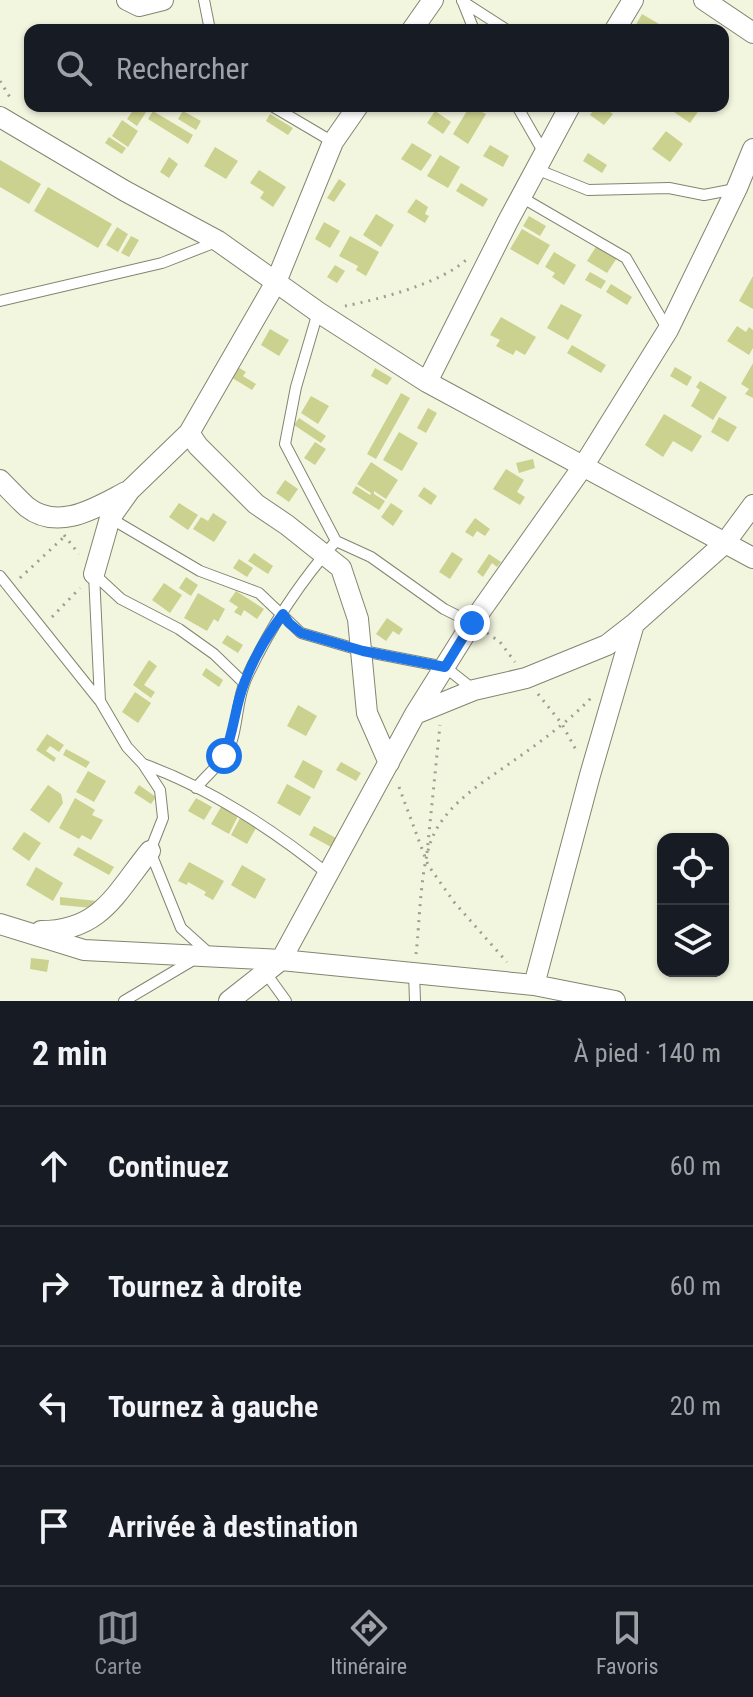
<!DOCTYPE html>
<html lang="fr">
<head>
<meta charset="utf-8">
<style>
  :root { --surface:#171b24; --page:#242831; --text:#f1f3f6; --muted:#9ea1a6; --line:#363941; --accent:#8c9099 }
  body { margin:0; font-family:"Roboto Condensed",sans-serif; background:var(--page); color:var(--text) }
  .controls { position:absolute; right:24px; bottom:24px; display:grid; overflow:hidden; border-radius:16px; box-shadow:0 2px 6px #0004 }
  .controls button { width:72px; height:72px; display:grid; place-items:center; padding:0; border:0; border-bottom:2px solid var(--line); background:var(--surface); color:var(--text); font:40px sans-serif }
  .stop { position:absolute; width:24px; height:24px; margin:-18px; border:6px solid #1a73e8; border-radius:50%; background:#fff }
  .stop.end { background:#1a73e8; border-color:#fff; box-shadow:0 2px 8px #0008 }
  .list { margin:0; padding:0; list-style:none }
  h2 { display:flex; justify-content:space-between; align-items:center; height:104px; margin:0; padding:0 32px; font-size:34px }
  h2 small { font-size:26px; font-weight:400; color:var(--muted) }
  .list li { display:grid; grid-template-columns:52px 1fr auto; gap:24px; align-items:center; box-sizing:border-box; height:120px; padding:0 32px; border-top:2px solid var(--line) }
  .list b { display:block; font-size:30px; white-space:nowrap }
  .list em { font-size:26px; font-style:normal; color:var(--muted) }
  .icon { flex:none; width:44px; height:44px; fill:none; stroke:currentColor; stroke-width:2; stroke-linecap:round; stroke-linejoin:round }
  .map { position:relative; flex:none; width:753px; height:1001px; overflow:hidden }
  .search { position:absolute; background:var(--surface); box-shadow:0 2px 6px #0004; left:24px; right:24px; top:24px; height:88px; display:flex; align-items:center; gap:20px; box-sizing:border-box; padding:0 28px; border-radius:16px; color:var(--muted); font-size:30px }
  .sheet { height:584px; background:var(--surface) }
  nav { display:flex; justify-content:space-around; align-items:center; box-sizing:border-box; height:112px; border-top:2px solid var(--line); background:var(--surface); font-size:22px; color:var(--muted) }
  nav a { display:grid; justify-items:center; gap:4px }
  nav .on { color:var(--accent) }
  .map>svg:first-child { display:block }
  .building { fill:#cbd18e }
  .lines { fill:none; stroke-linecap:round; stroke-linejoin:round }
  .lane-casing { stroke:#828570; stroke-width:12 }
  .street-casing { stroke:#828570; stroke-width:22 }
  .path { stroke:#9ea08f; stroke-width:3; stroke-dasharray:2 6; stroke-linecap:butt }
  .lane { stroke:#fff; stroke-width:10 }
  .street { stroke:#fff; stroke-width:20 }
  .route { stroke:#1a73e8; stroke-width:10 }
</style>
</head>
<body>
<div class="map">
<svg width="753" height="1001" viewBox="0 0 753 1001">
  <rect width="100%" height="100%" fill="#f3f6df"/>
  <path class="building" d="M 642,14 L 659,24 L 656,30 L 633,30 Z
    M 136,106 L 148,109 L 137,126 L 127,119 Z
    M 470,106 L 486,114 L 468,144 L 453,134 Z
    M 596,106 L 602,106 L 613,114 L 604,125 L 590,115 Z
    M 674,106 L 702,106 L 690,123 L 671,110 Z
    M 153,111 L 193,135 L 188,144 L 148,119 Z
    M 183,111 L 201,121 L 196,130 L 178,119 Z
    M 435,111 L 451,122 L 443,134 L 427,123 Z
    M 270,114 L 293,128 L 288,135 L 266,121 Z
    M 122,120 L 138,131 L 128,147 L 112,136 Z
    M 666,131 L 683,144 L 670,162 L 652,149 Z
    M 109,137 L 126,148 L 122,154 L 105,143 Z
    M 412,143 L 432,155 L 421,171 L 401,159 Z
    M 490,145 L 509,156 L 503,167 L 483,156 Z
    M 215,147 L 238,161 L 226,179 L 204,166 Z
    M 588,153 L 607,165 L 602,173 L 583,161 Z
    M 440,155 L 460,167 L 448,188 L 427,176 Z
    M 169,157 L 178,164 L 169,178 L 160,172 Z
    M 0,160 L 41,184 L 29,204 L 0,187 Z
    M 259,170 L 286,187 L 273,207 L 260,198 L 264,192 L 250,183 Z
    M 339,179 L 346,184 L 334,202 L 327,198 Z
    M 461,183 L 488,199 L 483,207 L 456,191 Z
    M 48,187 L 112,224 L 98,248 L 34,211 Z
    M 416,199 L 428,207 L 425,214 L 429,216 L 425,223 L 407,212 Z
    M 376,214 L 394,225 L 381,247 L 363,235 Z
    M 529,216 L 546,226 L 540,236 L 523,226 Z
    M 324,222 L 340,231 L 330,248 L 315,239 Z
    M 117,227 L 128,234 L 118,252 L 106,245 Z
    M 522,229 L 550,245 L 538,265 L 510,249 Z
    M 131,236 L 139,240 L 129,257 L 121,253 Z
    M 350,236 L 379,252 L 366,276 L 356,270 L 358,266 L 339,256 Z
    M 597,245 L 617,258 L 607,273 L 587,261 Z
    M 554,252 L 576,265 L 564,285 L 552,277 L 555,273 L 545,267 Z
    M 335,265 L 345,271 L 337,283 L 327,277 Z
    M 590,272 L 606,281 L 601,289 L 585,280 Z
    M 753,276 L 753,309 L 739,301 Z
    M 611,284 L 632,297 L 627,305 L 606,292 Z
    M 561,304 L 582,315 L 568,340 L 547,328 Z
    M 501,317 L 536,337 L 525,355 L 516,350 L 513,355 L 496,346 L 500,340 L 490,335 Z
    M 737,326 L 746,332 L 749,327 L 753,330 L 753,348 L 749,355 L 727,341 Z
    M 270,329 L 289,340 L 279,356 L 261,345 Z
    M 572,345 L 606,365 L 601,373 L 567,353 Z
    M 753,363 L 753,398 L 745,394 L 749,389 L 741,384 Z
    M 236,366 L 246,372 L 243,376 L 256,384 L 252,390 L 229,376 Z
    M 675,367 L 692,377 L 687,386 L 670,376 Z
    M 375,368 L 392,378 L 387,385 L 371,376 Z
    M 700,381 L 727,397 L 713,420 L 691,406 L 700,390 L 696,387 Z
    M 401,393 L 410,398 L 376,459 L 367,454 Z
    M 311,396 L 329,406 L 318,424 L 301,413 Z
    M 428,408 L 437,413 L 426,433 L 417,428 Z
    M 664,414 L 702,436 L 692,452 L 673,441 L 663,457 L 645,445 Z
    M 719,417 L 737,427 L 728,442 L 711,432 Z
    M 299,418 L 326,436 L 321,443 L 294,425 Z
    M 399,432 L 418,443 L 402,471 L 383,460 Z
    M 315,442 L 326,449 L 315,465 L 304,458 Z
    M 533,459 L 535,468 L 519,473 L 516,463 Z
    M 371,462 L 398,480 L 386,499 L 374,491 L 374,494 L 385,501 L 379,510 L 352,493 L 356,486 L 370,495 L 371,493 L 357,484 Z
    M 506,469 L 524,480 L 517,492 L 525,497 L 520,505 L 493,489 Z
    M 285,480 L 298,489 L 289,502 L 276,493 Z
    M 424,487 L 437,496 L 431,505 L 418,496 Z
    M 179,503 L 198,515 L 188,530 L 169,517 Z
    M 391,503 L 403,511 L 393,526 L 381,517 Z
    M 213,513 L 227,522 L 214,542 L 193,529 L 201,517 L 208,521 Z
    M 475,518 L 490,529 L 485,536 L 477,531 L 473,537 L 465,532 Z
    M 452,552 L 463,559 L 450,579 L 439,572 Z
    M 254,553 L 273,566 L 268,574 L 248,561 Z
    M 489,554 L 501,562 L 497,567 L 492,563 L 483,577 L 477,572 Z
    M 239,559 L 253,568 L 247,577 L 233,568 Z
    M 186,577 L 198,585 L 191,596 L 179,588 Z
    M 164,583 L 182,595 L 170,613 L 152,600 Z
    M 236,591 L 264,609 L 257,619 L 244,610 L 241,616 L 234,612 L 238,607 L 229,601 Z
    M 198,593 L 225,609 L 218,622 L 214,619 L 207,631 L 184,618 Z
    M 387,618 L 403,629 L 399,635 L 393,631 L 386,641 L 376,634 Z
    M 227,635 L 243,645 L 238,653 L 222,643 Z
    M 149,660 L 157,666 L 144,685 L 155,692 L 151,698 L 133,685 Z
    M 206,668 L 223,680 L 219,687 L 202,675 Z
    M 135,692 L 151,703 L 138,723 L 122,712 Z
    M 298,705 L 317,716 L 306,736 L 287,726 Z
    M 47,734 L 64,745 L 59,752 L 50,746 L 46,751 L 56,758 L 54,762 L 36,750 Z
    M 66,749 L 90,762 L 86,768 L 63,755 Z
    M 303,760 L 323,771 L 314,789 L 294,777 Z
    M 341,762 L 361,773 L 356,781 L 336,770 Z
    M 88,771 L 106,781 L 94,802 L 76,792 Z
    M 287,784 L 311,797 L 300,816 L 277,803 Z
    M 48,785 L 61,794 L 63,803 L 49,823 L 30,810 Z
    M 139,785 L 156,797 L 151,804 L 134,793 Z
    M 75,798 L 95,810 L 92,815 L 103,820 L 91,840 L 82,835 L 79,839 L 59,828 Z
    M 196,798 L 212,807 L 204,820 L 188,811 Z
    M 221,807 L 238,816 L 229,834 L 211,824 Z
    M 240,818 L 256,828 L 247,844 L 231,835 Z
    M 314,826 L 336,838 L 331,847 L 309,835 Z
    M 24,832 L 41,843 L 29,861 L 12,849 Z
    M 78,847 L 114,867 L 109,875 L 73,855 Z
    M 189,862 L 224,881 L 213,900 L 204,895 L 206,892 L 188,882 L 187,885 L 178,881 Z
    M 242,865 L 266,879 L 255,899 L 231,885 Z
    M 36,867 L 63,883 L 53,901 L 26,885 Z
    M 60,897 L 97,901 L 92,908 L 60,905 Z
    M 31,958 L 49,960 L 47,972 L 30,969 Z"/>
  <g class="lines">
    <g class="lane-casing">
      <path id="lane" d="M 204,0 L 210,30
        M 462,0 L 474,30
        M 462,1 L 507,30
        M 272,106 L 333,142
        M 517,106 L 544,153
        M 536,169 L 588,190 L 669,188 L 704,195 L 735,189
        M 521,197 L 626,258 L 668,330
        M 0,301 L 162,263 L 216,242
        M 110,518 L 200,571 L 259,593 L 301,633 L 363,651 L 445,667 L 474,690
        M 336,541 L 371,557 L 444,609 L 472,623
        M 94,574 L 100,701 L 127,747 L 143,764 L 160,790 L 163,818 L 150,851 L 181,928 L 211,955
        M 94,574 L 121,599 L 179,629 L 214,654 L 244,683
        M 0,576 L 99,700
        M 143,764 C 208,787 275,831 328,874
        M 196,788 C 205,777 217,767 225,756 C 239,733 235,703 246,679 C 269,629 300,582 336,541 L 285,444 L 296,387 L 318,312
        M 265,972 L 286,1001
        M 414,973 L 415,1001
        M 124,1001 L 195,959"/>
    </g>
    <g class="street-casing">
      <path id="street" d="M 127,0 L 139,6 L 163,0
        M 704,0 L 753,33
        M 412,30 L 433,0
        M 615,30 L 633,0
        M 0,117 L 125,191 L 218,241 L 318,312 L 427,382 L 753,558
        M 427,382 L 508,221 L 570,106
        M 189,433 L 198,446 L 256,504 L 287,525 L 341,568 L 358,619 L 367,713 L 389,763
        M 0,480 C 9,489 18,499 27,507 C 59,532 97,507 126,492
        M 94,574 L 110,518 L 130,490 L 189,433 L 276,282 L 333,142 L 358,106
        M 415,714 L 474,690 L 526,678 L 607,645 L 634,624
        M 0,924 L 84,950 L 281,960 L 534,985 L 615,1001
        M 41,931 C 101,931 116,893 150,851
        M 534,985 L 590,775 L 634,624 L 725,543 L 753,505
        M 229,1001 L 281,960 L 415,714 L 472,623 L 584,465 L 668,330 L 737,188 L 753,149"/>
    </g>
    <path class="path" d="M 0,81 L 11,99
      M 345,306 C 380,299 442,283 467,259
      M 64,535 L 79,554
      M 20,578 L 64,537
      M 52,617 L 80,588
      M 487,633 L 500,642 L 515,662
      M 538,694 L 562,724 L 576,750
      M 399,787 L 428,865 L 454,902 L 507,962
      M 427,853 L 440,725
      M 416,954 C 420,922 420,859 435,832 C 451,802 479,785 506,766 C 536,745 566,724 592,697"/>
    <use href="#lane" class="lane"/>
    <use href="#street" class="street"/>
  </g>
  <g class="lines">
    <path class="route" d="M 224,756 C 234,732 235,705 245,681 C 254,657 268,634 283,614 L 289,623 L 301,633 L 363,651 L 445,667 L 472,623"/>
  </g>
</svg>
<div class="controls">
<button><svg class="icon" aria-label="locate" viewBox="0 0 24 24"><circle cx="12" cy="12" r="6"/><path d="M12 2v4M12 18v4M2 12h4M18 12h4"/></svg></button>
<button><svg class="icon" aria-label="layers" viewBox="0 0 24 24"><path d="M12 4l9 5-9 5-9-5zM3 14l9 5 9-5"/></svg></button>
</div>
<div class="stop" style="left:224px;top:756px"></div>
<div class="stop end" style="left:472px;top:623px"></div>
<div class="search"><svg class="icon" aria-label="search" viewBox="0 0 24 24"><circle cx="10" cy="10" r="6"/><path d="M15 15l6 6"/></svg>Rechercher</div>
</div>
<section class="sheet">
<h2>2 min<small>À pied · 140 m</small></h2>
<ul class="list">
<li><svg class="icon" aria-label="ahead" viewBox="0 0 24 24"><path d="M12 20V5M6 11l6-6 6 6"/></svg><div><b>Continuez</b></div><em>60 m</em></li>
<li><svg class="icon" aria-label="right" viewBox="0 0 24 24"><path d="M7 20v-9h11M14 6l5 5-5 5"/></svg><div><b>Tournez à droite</b></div><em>60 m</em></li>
<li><svg class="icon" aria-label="left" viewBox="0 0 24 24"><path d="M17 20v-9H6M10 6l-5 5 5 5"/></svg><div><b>Tournez à gauche</b></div><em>20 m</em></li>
<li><svg class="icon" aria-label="arrive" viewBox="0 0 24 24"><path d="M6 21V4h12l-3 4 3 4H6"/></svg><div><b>Arrivée à destination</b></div></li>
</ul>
</section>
<nav>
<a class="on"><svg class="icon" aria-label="map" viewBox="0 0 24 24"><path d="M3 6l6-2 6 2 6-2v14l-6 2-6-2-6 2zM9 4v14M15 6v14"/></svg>Carte</a>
<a><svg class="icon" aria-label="directions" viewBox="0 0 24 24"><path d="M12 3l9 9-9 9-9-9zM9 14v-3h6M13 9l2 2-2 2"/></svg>Itinéraire</a>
<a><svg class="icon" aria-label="saved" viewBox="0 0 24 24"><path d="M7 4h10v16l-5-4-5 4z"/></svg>Favoris</a>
</nav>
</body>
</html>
